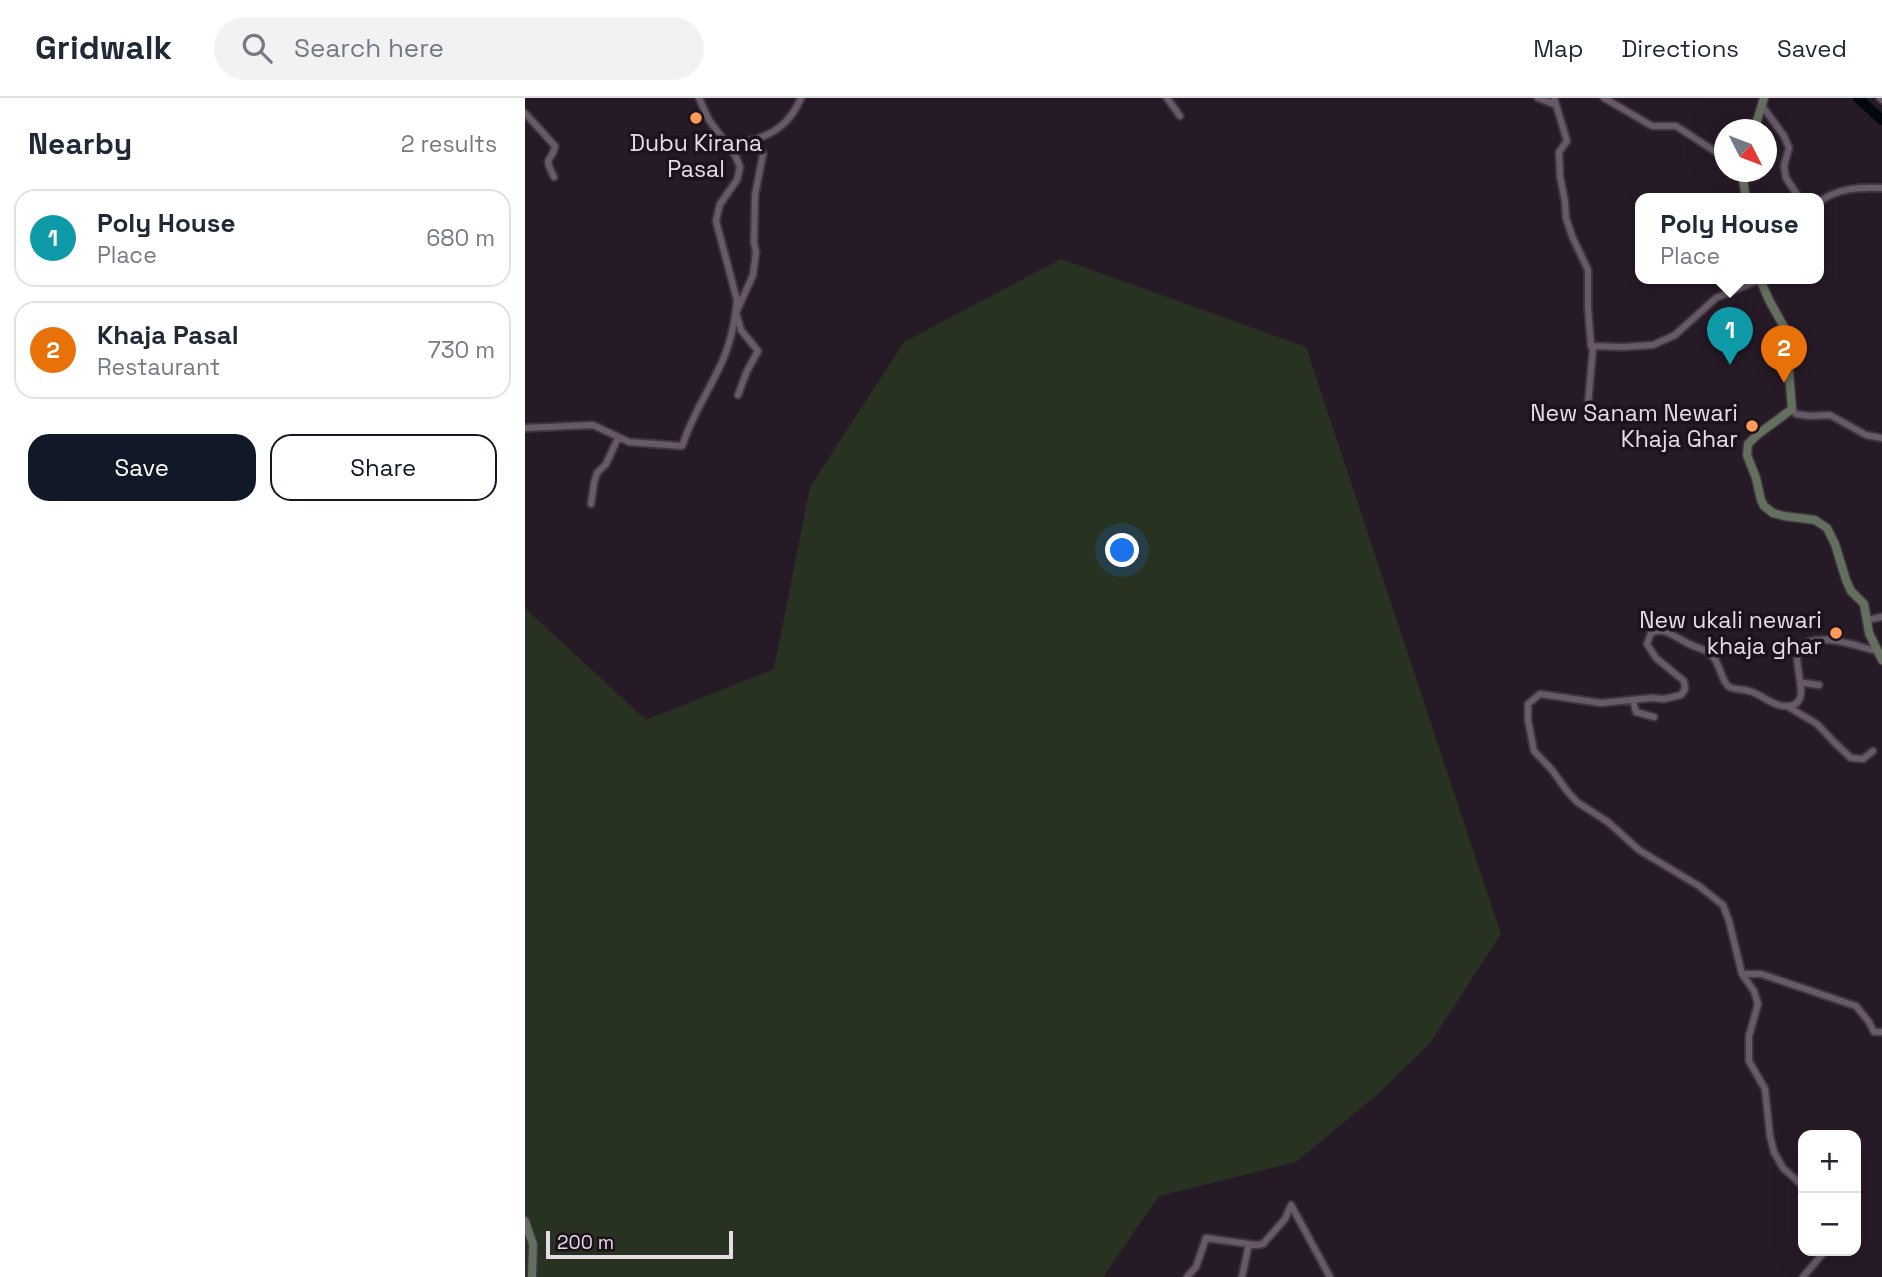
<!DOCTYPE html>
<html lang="en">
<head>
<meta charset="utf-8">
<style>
  :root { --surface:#fff; --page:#f2f2f3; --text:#1f2937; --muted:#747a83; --line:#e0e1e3; --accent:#111827 }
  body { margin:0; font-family:"Space Grotesk",sans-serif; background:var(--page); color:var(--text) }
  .controls { position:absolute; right:21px; bottom:21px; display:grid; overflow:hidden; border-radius:14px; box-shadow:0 7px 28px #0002 }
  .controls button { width:63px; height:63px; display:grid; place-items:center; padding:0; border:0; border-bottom:2px solid var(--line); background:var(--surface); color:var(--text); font:35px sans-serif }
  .compass { position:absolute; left:1189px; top:21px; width:63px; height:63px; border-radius:50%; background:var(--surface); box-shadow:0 7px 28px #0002; rotate:132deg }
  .scale { position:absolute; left:21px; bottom:18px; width:187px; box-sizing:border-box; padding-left:7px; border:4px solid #e6dce6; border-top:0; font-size:19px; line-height:24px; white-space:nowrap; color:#e6dce6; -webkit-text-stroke:5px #1d111e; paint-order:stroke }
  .you { position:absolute; left:598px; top:453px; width:24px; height:24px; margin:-18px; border:5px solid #fff; border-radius:50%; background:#1a73e8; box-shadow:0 0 0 10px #1a73e833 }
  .badge { display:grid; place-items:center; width:46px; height:46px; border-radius:50%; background:var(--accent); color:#fff; font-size:23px; font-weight:700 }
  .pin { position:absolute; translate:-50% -58px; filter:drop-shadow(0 2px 4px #0008) }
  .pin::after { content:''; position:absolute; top:37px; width:24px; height:21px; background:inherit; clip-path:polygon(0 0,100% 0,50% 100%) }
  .popup { position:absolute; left:1110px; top:95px; width:189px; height:91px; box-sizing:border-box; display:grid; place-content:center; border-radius:14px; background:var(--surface); filter:drop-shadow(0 2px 5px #0005); font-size:23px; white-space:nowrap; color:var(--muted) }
  .popup b { font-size:26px; color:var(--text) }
  .popup::after { content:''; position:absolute; left:50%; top:100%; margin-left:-14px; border:14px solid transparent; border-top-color:var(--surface) }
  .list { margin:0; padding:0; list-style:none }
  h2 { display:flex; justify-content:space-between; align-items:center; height:91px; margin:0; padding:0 28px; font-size:30px }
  h2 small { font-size:23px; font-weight:400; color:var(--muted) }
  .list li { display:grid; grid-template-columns:46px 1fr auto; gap:21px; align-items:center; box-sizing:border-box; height:98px; margin:0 14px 14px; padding:0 14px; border:2px solid var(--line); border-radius:21px }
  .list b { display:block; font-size:26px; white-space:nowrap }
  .list p { margin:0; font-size:23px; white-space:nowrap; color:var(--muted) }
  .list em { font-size:23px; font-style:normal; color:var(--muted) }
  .actions { display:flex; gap:14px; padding:21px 28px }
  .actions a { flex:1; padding:16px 0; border:2px solid var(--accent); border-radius:21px; text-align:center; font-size:24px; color:var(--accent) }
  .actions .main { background:var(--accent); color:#fff }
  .icon { flex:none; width:38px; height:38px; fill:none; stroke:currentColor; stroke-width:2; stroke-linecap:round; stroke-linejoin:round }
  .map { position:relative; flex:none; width:1357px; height:1179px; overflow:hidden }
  header { display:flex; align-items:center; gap:42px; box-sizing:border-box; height:98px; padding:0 35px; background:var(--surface); border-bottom:2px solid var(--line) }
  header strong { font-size:33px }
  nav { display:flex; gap:38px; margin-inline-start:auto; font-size:24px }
  .search { width:490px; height:63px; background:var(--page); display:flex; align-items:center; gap:18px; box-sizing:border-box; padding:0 24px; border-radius:38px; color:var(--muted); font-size:26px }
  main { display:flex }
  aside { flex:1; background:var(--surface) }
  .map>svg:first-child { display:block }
  .green { fill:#273320 }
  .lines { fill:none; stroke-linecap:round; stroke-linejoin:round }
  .river { stroke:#00080d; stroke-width:10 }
  .street-casing { stroke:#3e343f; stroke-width:10 }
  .secondary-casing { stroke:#3e343f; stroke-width:11 }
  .street { stroke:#685969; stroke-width:6 }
  .secondary { stroke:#64705e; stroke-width:8 }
  .poi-dot { fill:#fe9b59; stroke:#1d111e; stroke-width:2.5 }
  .labels { text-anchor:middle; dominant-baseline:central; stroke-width:7; stroke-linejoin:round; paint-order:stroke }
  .poi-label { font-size:23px; fill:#e6dce6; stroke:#1d111e; text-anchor:end }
</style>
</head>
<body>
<header>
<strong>Gridwalk</strong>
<div class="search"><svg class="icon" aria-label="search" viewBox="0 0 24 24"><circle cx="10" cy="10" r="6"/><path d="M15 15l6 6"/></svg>Search here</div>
<nav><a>Map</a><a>Directions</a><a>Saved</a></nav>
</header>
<main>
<aside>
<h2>Nearby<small>2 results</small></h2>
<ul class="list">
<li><span class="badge" style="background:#0f9aa8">1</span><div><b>Poly House</b><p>Place</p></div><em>680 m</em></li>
<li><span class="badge" style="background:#e8710a">2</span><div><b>Khaja Pasal</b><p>Restaurant</p></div><em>730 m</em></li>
</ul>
<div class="actions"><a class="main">Save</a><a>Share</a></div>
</aside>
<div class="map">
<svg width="1357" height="1179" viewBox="0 0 1357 1179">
  <rect width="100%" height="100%" fill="#271a27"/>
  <path class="green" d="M 536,161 L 781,249 L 976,836 L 905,945 L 854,995 L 771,1064 L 634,1098 L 578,1179 L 0,1179 L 0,510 L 121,622 L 249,571 L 285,389 L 379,244 Z"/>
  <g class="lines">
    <path class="river" d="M 1333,0 L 1357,22"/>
    <g class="street-casing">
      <path id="street" d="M 642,0 L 655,18
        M 1013,0 L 1031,7
        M 1029,0 L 1042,43 L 1034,54 L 1035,78 L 1040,104 L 1041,120 L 1047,138 L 1063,172 L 1063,210 L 1066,248 L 1097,249 L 1128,247 L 1150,237 L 1191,200 L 1236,181
        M 1079,0 L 1127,28 L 1151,28 L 1191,54 L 1199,57
        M 1355,0 L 1357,2
        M 1238,9 L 1259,38 L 1264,50 L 1259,68 L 1261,80 L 1275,101
        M 0,15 L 30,48 C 27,66 17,55 29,79
        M 201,47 L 228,42
        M 1294,104 C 1313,90 1335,89 1357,90
        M 213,297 L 222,273 L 233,253 L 216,232 L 211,215 L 228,177 L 231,154 L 229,145 L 230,97 L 238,56 L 228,42 C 252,35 266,23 276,0
        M 1063,307 L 1068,249
        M 1267,311 L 1271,316 L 1285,318 L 1305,317 L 1341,337 L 1357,340
        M 0,330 L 68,327 L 104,344 L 157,348 L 158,346 C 167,317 184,293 196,266 C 205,247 210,223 212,202 L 191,123 L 195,106 L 212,82 L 215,69 L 210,57 L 184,22 L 174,0
        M 66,406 L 69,385 L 72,375 L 81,366 L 93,340
        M 1341,522 L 1357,519
        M 1275,586 L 1279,585 L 1294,587
        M 1108,602 L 1111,614 L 1129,619
        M 1262,608 L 1292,626 L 1310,645 L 1326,660 L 1338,661 L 1348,653
        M 1217,876 L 1236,876 L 1331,908 L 1344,924 L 1349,934 L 1357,934
        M 1278,1088 L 1258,1070 L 1249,1054 L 1245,1038 L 1240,991 L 1224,963 L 1224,938 L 1233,906 L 1229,893 L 1217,876 L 1204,823 L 1198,807 L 1174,788 L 1114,752 L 1083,724 L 1052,704 L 1042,693 L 1027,672 L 1009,653 L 1003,622 L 1003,606 L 1015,596 L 1076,605 L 1126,600 L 1139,601 L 1156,597 L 1160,591 L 1159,583 L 1131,560 L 1122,546 L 1126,535 L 1136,532 C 1146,535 1154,541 1164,546 C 1170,549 1179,551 1184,555 C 1187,557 1189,560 1191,563 C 1195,570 1197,582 1203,588 C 1208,592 1217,591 1224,593 C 1237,596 1249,610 1264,608 C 1294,604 1255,553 1283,544 C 1304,537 1331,548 1352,553
        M 662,1179 L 671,1169 L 681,1140 L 731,1147 L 738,1146 L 760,1121 L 766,1107 L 805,1179
        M 717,1179 L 724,1146
        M 1278,1179 L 1300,1153"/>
    </g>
    <g class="secondary-casing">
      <path id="secondary" d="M 1229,32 L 1239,0
        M 1217,74 L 1221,101
        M 1235,181 L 1244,202 L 1259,229 L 1263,242 L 1263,261 L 1267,311 L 1232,337 L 1223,346 L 1222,357 L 1231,380 L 1236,402 L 1239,408 L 1248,415 L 1259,418 L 1290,422 L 1302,430 L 1310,446 L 1321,482 L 1326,493 L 1339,506 L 1344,535 L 1357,562
        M 0,1123 L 8,1146 L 7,1179"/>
    </g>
    <use href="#street" class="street"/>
    <use href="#secondary" class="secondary"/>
  </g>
  <g class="poi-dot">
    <circle cx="171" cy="20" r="7"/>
    <circle cx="1227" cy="328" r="7"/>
    <circle cx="1311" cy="535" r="7"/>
  </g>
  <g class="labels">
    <g class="poi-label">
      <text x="171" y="45" text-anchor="middle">Dubu Kirana<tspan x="171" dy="26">Pasal</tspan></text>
      <text x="1213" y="315">New Sanam Newari<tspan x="1213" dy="26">Khaja Ghar</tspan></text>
      <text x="1297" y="522">New ukali newari<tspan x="1297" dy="26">khaja ghar</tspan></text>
    </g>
  </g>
</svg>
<div class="controls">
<button>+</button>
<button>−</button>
</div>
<svg class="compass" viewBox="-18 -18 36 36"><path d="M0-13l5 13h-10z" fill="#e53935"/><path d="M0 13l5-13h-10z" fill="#747a83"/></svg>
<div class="scale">200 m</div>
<div class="you"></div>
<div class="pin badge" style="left:1205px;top:267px;background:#0f9aa8">1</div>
<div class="popup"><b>Poly House</b>Place</div>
<div class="pin badge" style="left:1259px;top:285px;background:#e8710a">2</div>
</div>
</main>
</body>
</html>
